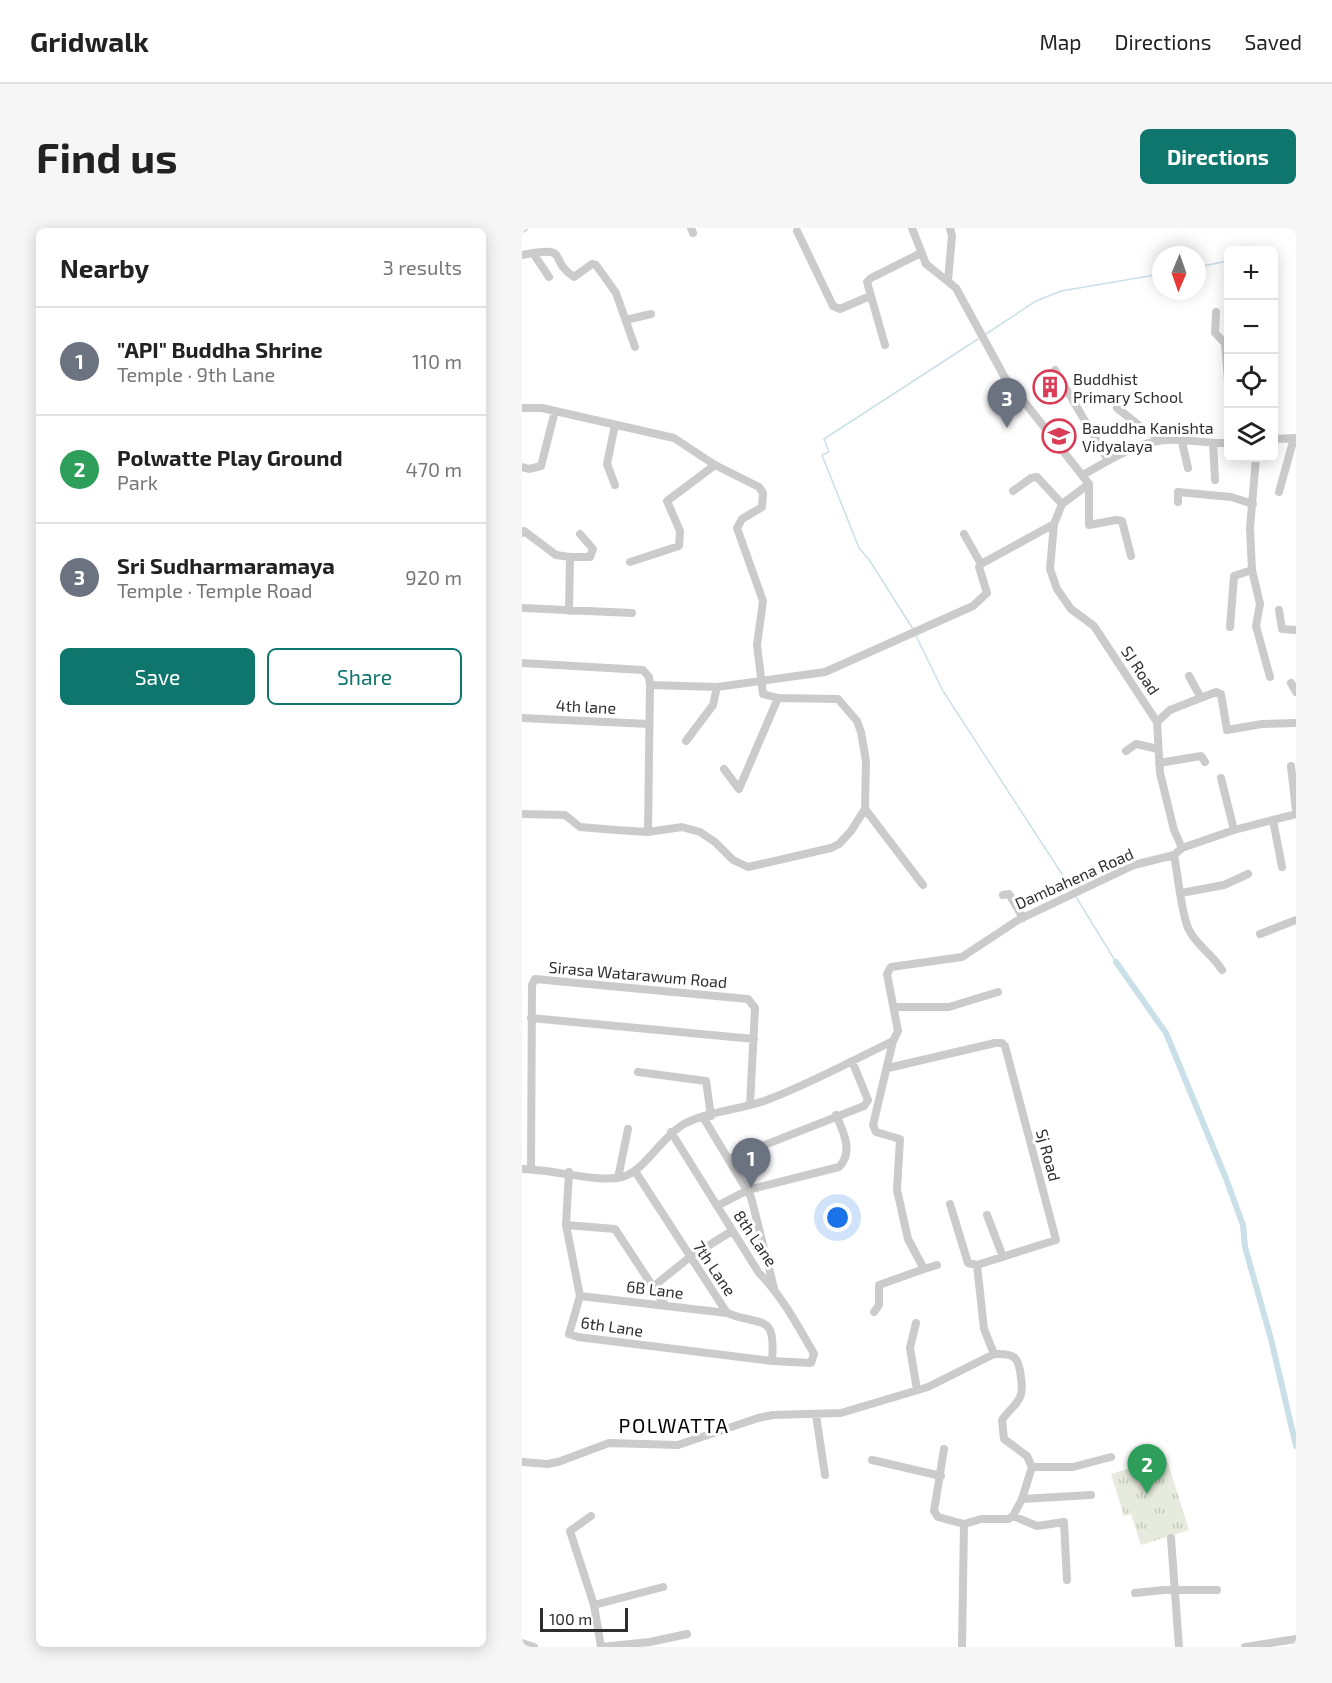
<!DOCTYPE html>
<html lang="en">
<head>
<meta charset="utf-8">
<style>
  :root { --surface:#fff; --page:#f6f6f6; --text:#222; --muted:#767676; --line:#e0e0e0; --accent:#0f766e }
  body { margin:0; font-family:"Exo 2",sans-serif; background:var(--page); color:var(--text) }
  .controls { position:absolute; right:18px; top:18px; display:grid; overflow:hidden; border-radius:9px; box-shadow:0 3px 15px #0003 }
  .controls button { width:54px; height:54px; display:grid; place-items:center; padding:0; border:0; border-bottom:2px solid var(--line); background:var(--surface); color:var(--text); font:30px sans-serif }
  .compass { position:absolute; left:630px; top:18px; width:54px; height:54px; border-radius:50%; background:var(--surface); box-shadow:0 3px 15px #0003; rotate:182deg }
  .scale { position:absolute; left:18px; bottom:15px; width:88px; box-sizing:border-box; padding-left:6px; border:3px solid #2e2e2e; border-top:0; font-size:16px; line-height:21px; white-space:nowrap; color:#2e2e2e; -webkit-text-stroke:4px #fff; paint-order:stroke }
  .you { position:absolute; left:316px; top:990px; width:21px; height:21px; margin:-15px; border:4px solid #fff; border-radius:50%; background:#1a73e8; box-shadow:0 0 0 9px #1a73e833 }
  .badge { display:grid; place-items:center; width:39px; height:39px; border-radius:50%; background:var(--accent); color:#fff; font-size:20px; font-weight:700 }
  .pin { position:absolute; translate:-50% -50px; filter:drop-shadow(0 2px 3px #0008) }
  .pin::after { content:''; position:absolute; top:32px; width:21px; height:18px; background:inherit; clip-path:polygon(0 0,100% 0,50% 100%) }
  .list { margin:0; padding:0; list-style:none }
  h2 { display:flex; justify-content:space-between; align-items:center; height:78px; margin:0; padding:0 24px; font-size:26px }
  h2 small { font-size:20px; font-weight:400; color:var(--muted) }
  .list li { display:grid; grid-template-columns:39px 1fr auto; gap:18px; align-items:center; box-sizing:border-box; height:108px; padding:0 24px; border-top:2px solid var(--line) }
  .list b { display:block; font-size:22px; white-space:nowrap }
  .list p { margin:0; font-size:20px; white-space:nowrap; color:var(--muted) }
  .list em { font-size:20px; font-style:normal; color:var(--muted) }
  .actions { display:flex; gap:12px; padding:18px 24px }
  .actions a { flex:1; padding:14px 0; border:2px solid var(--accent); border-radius:9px; text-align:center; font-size:21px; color:var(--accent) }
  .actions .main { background:var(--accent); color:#fff }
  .icon { flex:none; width:33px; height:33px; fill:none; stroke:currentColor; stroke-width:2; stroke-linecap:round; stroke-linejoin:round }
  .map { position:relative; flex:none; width:774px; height:1419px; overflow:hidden; border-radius:9px }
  header { display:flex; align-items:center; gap:36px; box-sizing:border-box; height:84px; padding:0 30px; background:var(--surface); border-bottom:2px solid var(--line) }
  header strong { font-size:28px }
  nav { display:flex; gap:33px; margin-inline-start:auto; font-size:21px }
  .intro { display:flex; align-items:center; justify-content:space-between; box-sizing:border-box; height:144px; padding:0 36px }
  h1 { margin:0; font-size:42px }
  .button { padding:15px 27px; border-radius:9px; background:var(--accent); color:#fff; font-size:21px; font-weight:700 }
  main { display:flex; gap:36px; padding:0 36px }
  aside { flex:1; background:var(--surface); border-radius:9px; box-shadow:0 3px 15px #0003 }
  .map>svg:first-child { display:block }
  .park { fill:url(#park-tufts) }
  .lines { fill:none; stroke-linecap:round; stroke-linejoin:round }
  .stream { stroke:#cae0e9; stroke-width:1.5 }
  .canal { stroke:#cae0e9; stroke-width:6 }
  .minor { stroke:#cbcbcb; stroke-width:8 }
  .labels { text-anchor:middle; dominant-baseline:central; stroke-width:6; stroke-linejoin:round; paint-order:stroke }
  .poi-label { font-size:16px; fill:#2e2e2e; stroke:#fff; text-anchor:start }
  .street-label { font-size:16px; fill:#2e2e2e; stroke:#fff }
  .quarter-label { font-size:20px; letter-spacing:1.5px; fill:#000; stroke:#fff }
</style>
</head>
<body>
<header>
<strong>Gridwalk</strong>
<nav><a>Map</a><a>Directions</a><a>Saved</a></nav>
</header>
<div class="intro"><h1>Find us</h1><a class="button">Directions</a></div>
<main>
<aside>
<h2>Nearby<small>3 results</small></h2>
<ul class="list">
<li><span class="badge" style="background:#6b7280">1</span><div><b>&quot;API&quot; Buddha Shrine</b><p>Temple · 9th Lane</p></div><em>110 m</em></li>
<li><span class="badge" style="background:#2e9e5b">2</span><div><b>Polwatte Play Ground</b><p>Park</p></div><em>470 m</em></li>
<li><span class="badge" style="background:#6b7280">3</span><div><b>Sri Sudharmaramaya</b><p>Temple · Temple Road</p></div><em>920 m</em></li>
</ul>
<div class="actions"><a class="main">Save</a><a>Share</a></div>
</aside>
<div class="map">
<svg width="774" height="1419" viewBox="0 0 774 1419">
  <defs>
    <pattern id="park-tufts" width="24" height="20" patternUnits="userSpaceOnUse" patternTransform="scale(1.5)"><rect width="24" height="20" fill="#e6ebdd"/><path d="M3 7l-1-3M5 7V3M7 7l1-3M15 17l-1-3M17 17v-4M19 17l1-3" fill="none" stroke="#c6cabe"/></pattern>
  </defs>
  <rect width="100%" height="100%" fill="#fff"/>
  <path class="park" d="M 644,1229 L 667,1302 L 619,1317 L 609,1286 L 602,1288 L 589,1246 Z"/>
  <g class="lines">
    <path class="stream" d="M 675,39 L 706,33
      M 464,106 L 514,73 L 539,63 L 639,46
      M 391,401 L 348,333 L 337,320 L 300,227 L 307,224 L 302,211 L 456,111
      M 394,408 L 421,463 L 549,660
      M 554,669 L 594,734"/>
    <path class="canal" d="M 594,734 L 644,805 L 703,948 L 721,997 L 723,1019 L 749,1111 L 774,1218"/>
    <path class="minor" d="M 169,0 L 171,5
      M 0,1 L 2,0
      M 275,3 L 311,78 L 318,81 L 348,68
      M 11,25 L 27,49
      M 0,27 C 51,17 24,31 52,49 L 70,36 L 74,37 L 94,65 L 113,119
      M 426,52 L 430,8 L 428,0
      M 694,84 L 693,105 L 703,115 L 706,152
      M 104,92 L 129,86
      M 363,117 L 345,54 L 349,50 L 399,25
      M 533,142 L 586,232
      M 0,180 L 20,180 L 152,210 L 193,237 L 237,259 L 241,265 L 240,279 L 220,291 L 215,300 L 241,373 L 235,417 L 241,466 L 256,470 L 316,471 L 335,493 L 339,504 L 344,533 L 343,581 L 329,603 L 317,616 L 309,620 L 226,639 L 211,632 L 193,614 L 178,604 L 160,599 L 126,604 L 94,602 L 58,599 L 43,587 L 0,586
      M 595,180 L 624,203 L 644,212
      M 752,211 L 774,210
      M 660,214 L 666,240
      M 691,216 L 693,252
      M 0,239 L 7,241 L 19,238 L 33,183
      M 561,247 C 585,233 614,215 642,212 C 663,210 685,216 706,215
      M 567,256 L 567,297 L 594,292 L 600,293 L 609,328
      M 93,257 L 85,236 L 93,197
      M 491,263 L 509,250 L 515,249 L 540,276
      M 757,264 L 772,210
      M 656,274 L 656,264 L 709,269 L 731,276
      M 532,296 L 528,341 L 535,361 L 549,381 L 572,398 L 635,494 L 638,545 L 652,602 L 660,620
      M 0,305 L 2,303 L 34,327 L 48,329 L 47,383
      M 442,306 L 459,336
      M 48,329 L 68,329 L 71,321 L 58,306
      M 108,334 L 157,318 L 158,303 L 145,273 L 193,237
      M 730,342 L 738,376 L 734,398 L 748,449
      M 0,380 L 110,385
      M 757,382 L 760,401 L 774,402
      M 708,399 L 712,348 L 730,342 L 728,300 L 734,230
      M 0,435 L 121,442 L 127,449 L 128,457 L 195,459 L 303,444 L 451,378 L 465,365 L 457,339 L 459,336 L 532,296 L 540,276 L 567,256 L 482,148 L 434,60 L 404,36 L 390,0
      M 667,448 L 679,470
      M 769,455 L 774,464
      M 0,490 L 127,496
      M 635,494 L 648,482 L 694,464 L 699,466 L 705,502 L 740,496 L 774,495
      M 164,513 L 191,477 L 195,459
      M 604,523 L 614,516 L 636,521
      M 637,535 L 679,528 L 683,534
      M 769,538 L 774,583
      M 202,541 L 217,561 L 256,470
      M 699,550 L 712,602
      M 343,581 L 401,657
      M 751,592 L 760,639
      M 126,604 L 128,457
      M 652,627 C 656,646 659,686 667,702 C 675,718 691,727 700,742
      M 659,665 L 702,657 L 726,646
      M 481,667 L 487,666 L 501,690
      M 738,706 L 774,692
      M 372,779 L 427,779 L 476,764
      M 9,790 L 232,811
      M 371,813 L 351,897 L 354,904 L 378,911 L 375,962 L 386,1011 L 402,1041 L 415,1037
      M 366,840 L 473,815 L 480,815 L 483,818 L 534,1012 L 455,1037 L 446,1035 L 428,976
      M 116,844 L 184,853 L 189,888
      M 181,889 L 229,969 L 252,1060
      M 207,931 L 342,878 L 346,872 L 330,833
      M 0,941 C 29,941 75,955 100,949 C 123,943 140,908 162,896 C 186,883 217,882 242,873 C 286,857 329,833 371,813 L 376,803 L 365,746 L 369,739 L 440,729 L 496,692 L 612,637 L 652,627 L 660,620 L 712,602 L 774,586
      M 9,941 L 10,757 L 13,751 L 226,771 L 233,780 L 228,877
      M 113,943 L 205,1085 C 240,1099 254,1084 250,1133
      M 47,944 L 44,997 L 58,1068 L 47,1106 L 56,1109 L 250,1133 L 289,1135 L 292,1126 C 276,1098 260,1068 237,1045 L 149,904
      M 96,950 L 106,901
      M 195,978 L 226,962 L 317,939 C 332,924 321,903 314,887
      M 465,987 L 481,1029
      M 44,997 L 93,1001 L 143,1077
      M 455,1037 L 462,1101 L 472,1126
      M 132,1058 L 168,1029 L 210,1003
      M 58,1068 L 205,1085
      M 352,1084 L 357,1077 L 357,1057 L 402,1041
      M 394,1095 L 388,1120 L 395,1162
      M 294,1187 L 303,1247
      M 422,1221 L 412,1283 L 416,1289 L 442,1296 L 459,1291 L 486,1291 L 491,1288 L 515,1298 L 542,1294 L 545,1352
      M 350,1232 L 419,1248
      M 0,1234 L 25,1236 L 36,1234 L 87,1215 L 156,1217 L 236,1190 L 251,1187 L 319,1185 L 406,1159 L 472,1126 C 493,1125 497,1129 499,1150 C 500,1156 501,1163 498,1169 C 495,1177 485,1184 480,1192 L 482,1211 L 505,1228 L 510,1239 L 500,1271 L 491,1288
      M 510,1239 L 551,1239 L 589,1229
      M 500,1271 L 569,1267
      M 69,1288 L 48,1303 L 72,1377 L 79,1419
      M 649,1310 L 657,1419
      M 613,1365 L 642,1362 L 695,1362
      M 72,1377 L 141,1359
      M 0,1415 L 12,1419
      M 79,1419 L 128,1414 L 165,1406
      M 440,1419 L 442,1296
      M 723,1419 L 774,1411"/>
  </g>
  <defs>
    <g id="building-ring" transform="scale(1.725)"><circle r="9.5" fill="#fff" stroke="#d93c56" stroke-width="1.5"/><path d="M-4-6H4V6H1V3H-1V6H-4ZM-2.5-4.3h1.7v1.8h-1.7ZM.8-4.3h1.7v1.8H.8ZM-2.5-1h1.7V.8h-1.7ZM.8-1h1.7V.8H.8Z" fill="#d93c56"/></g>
    <g id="school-ring" transform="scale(1.725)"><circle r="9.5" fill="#fff" stroke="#d93c56" stroke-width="1.5"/><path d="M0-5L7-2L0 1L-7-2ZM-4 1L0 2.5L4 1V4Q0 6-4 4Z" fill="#d93c56"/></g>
  </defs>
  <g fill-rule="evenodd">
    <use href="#building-ring" x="528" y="159"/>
    <use href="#school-ring" x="537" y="208"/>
  </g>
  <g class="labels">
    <g class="poi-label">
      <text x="551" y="150">Buddhist<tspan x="551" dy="18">Primary School</tspan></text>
      <text x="560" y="199">Bauddha Kanishta<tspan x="560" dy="18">Vidyalaya</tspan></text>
    </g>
    <g class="street-label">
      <text transform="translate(619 442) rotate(56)">SJ Road</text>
      <text transform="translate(64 478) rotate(3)">4th lane</text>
      <text transform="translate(552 650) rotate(-24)">Dambahena Road</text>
      <text transform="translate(116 746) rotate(5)">Sirasa Watarawum Road</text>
      <text transform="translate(527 927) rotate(75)">Sj Road</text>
      <text transform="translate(234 1010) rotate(56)">8th Lane</text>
      <text transform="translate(193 1040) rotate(56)">7th Lane</text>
      <text transform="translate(133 1061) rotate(7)">6B Lane</text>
      <text transform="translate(90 1098) rotate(8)">6th Lane</text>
    </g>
    <g class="quarter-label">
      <text x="152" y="1197">POLWATTA</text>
    </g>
  </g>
</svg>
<div class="controls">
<button>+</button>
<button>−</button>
<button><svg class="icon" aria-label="locate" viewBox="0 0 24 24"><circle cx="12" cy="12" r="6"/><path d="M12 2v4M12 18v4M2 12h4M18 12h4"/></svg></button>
<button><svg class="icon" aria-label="layers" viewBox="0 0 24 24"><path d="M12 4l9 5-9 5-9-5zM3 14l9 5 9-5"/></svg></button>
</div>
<svg class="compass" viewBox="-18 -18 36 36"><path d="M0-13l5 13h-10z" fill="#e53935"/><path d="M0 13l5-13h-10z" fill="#767676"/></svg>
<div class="scale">100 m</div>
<div class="you"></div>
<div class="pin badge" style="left:229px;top:960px;background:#6b7280">1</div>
<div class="pin badge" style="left:625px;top:1266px;background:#2e9e5b">2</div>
<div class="pin badge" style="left:485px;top:200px;background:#6b7280">3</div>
</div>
</main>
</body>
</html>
